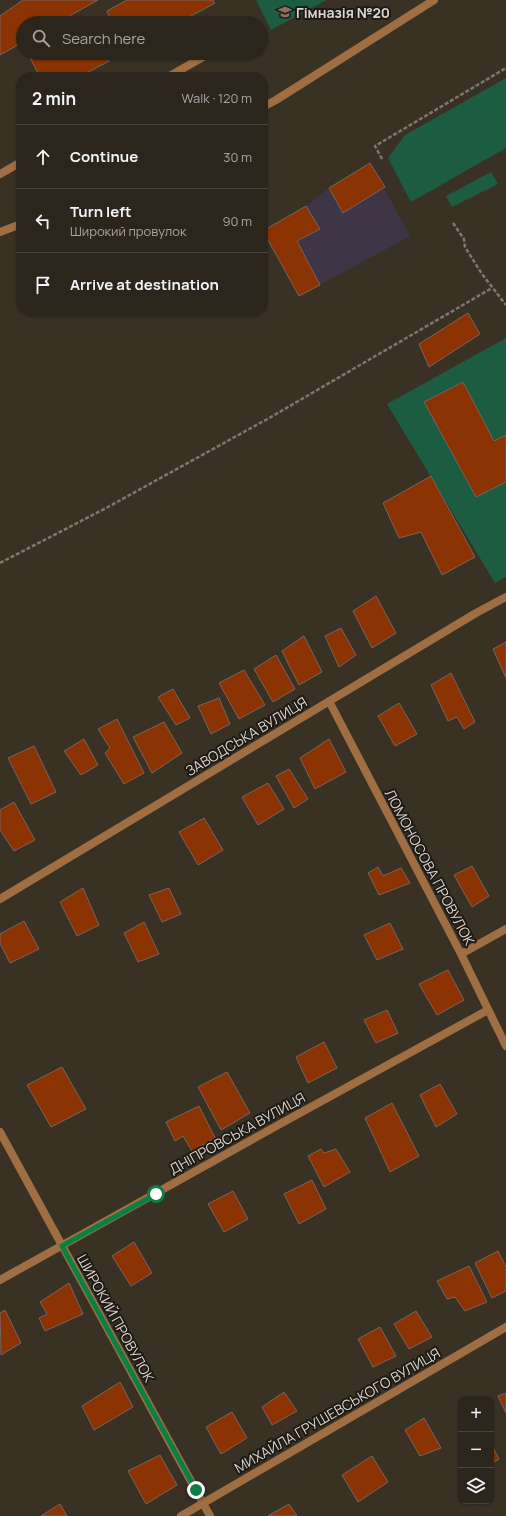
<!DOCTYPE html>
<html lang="en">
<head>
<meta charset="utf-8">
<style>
  :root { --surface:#2c251c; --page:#383129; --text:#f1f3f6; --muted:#a6a5a3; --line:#48423b }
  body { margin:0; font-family:Manrope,sans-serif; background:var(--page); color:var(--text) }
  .controls { position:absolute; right:12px; bottom:12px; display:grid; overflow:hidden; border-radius:8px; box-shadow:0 1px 3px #0004 }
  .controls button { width:36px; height:36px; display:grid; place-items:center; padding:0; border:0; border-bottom:1px solid var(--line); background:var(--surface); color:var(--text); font:20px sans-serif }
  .stop { position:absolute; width:12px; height:12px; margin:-9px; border:3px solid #0b8043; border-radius:50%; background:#fff }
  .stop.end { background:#0b8043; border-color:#fff; box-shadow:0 1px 4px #0008 }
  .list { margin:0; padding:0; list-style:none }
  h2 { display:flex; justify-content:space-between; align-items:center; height:52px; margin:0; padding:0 16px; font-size:17px }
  h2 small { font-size:13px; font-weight:400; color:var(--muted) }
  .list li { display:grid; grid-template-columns:26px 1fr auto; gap:12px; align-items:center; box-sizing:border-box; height:64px; padding:0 16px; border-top:1px solid var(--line) }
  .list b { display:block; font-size:15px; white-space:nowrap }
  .list p { margin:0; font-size:13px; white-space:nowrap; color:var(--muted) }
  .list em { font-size:13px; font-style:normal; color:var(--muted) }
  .icon { flex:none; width:22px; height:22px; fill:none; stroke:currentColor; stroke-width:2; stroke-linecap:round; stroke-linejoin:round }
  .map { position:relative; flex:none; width:506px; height:1516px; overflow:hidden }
  .search { position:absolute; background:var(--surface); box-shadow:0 1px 3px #0004; left:16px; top:16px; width:252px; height:44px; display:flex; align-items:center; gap:10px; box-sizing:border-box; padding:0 14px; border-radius:22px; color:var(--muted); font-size:15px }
  .panel { position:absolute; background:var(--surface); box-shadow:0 1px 3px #0004; left:16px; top:72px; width:252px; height:244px; border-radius:16px }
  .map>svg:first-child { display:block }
  .industrial { fill:#3e3647 }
  .green { fill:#1c5c41 }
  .building { fill:#8b3302; stroke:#76655f }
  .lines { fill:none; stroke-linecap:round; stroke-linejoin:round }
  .path { stroke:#7f776d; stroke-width:2.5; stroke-dasharray:4 2; stroke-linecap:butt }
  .lane { stroke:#9f6f43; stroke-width:8 }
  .street { stroke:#9f6f43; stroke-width:8 }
  .route { stroke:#0b8043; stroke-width:5 }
  .labels { text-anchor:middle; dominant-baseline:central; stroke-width:4; stroke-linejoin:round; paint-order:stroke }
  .poi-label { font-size:14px; font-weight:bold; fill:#dbd5ce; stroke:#1e1a14; text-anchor:start }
  .street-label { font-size:14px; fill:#dbd5ce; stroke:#1e1a14 }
</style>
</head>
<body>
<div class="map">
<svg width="506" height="1516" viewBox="0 0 506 1516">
  <rect width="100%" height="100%" fill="#3a3125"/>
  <path class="industrial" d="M 370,163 L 410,236 L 299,296 L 263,231 L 306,206 L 329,188 Z"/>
  <path class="green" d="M 256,0 L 327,0 L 271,30 Z
    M 506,78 L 506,148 L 411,202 L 388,158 L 405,135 Z
    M 491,172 L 498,184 L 452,207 L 446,196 Z
    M 506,338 L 506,577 L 495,583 L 387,404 Z"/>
  <path class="building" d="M 23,0 L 98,0 L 57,23 L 23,23 L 23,42 L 0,55 L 0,16 Z
    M 127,0 L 213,0 L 215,3 L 178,23 L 112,23 L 107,11 Z
    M 30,53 L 105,53 L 109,61 L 79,77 L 40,77 L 28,54 Z
    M 370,163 L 385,187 L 343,213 L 329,188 Z
    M 306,206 L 320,229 L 297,241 L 320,285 L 299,296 L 263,231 Z
    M 468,313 L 480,334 L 429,367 L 419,344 Z
    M 463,382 L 494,441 L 506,435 L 506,482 L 476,497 L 424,402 Z
    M 431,476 L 475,557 L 442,575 L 421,532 L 399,538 L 383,503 Z
    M 376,596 L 396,633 L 372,648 L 353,611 Z
    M 341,628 L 356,655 L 339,667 L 325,636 Z
    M 304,636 L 322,672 L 299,685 L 282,651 Z
    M 506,642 L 506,678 L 493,649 Z
    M 276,655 L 295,689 L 273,702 L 254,669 Z
    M 244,670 L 265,705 L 239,719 L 219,683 Z
    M 451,673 L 475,722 L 464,729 L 457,717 L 448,721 L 431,685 Z
    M 173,689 L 190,718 L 176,725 L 158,697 Z
    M 219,698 L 230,724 L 211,734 L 198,706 Z
    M 399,703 L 417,734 L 395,746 L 378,716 Z
    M 117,719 L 144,773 L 124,784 L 105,753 L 110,748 L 98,729 Z
    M 164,722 L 182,753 L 152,773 L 133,737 Z
    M 84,739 L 98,765 L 81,775 L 64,751 Z
    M 329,739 L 346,772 L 315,789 L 300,758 Z
    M 34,746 L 56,792 L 31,804 L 8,758 Z
    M 289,769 L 308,799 L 294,808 L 276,776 Z
    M 268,783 L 284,809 L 258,825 L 242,797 Z
    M 14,802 L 35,840 L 14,851 L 0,830 L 0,810 Z
    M 204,818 L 223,850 L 198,865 L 179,832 Z
    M 472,866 L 489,896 L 472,907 L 454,875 Z
    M 378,867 L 383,876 L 401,868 L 410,883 L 379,895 L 368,873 Z
    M 83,888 L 99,925 L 77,936 L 60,902 Z
    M 169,888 L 181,914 L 162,922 L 149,895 Z
    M 24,921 L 39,949 L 10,963 L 0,943 L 0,934 Z
    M 144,922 L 159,954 L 138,962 L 124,933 Z
    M 390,923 L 403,949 L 377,960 L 364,935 Z
    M 448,970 L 464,1000 L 437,1015 L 419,984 Z
    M 387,1010 L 398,1033 L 376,1043 L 364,1020 Z
    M 324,1042 L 337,1068 L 308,1083 L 296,1057 Z
    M 62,1067 L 86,1109 L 51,1127 L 27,1085 Z
    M 227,1072 L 250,1113 L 221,1130 L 198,1087 Z
    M 440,1084 L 457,1114 L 436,1127 L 420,1095 Z
    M 392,1103 L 419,1156 L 390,1172 L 365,1118 Z
    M 199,1106 L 215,1138 L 192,1151 L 183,1136 L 175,1141 L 166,1122 Z
    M 321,1149 L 324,1153 L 336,1149 L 350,1172 L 324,1187 L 308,1156 Z
    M 312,1180 L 326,1209 L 299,1224 L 284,1194 Z
    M 233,1191 L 248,1219 L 224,1232 L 208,1204 Z
    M 134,1242 L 152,1273 L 131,1286 L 112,1256 Z
    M 498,1251 L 506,1267 L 506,1291 L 492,1298 L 475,1263 Z
    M 469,1266 L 487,1302 L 465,1311 L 455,1297 L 447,1299 L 437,1281 Z
    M 69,1283 L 83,1314 L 45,1331 L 39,1318 L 47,1314 L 40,1302 Z
    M 5,1310 L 21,1343 L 1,1355 L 0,1313 Z
    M 416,1311 L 432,1337 L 409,1349 L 394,1324 Z
    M 380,1327 L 396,1356 L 373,1367 L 358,1339 Z
    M 120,1382 L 133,1407 L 94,1430 L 82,1406 Z
    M 284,1392 L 297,1411 L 272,1425 L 262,1407 Z
    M 506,1393 L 506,1413 L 498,1396 Z
    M 232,1412 L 247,1438 L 221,1454 L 206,1427 Z
    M 424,1418 L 441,1448 L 420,1456 L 405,1430 Z
    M 491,1444 L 499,1459 L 491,1464 Z
    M 160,1455 L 177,1485 L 146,1504 L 128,1471 Z
    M 372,1456 L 388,1482 L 358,1502 L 342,1475 Z
    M 60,1504 L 67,1516 L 41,1516 Z
    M 289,1504 L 297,1516 L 268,1516 Z"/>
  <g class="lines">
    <path class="path" d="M 382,159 L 375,146 L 506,68
      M 453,223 L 464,239 L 465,247 L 482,274 L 506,305
      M 0,563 L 108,507 L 271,417 L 492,288"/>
    <path class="lane" d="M 263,107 L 276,100 L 434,0
      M 0,232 L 21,224"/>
    <path class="street" d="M 168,77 L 210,53
      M 0,174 L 21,162
      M 329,701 L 461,954 L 506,1046
      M 0,899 L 476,613 L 506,597
      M 461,954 L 506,929
      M 0,1132 L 210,1516
      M 0,1280 L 289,1119 L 488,1010
      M 181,1516 L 506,1327"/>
  </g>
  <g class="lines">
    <path class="route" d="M 156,1194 L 62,1246 L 196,1490"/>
  </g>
  <defs>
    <g id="school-bare" transform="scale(1.08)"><path d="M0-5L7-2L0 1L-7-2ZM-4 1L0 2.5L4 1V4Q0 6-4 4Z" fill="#8d6e63" stroke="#1e1a14" stroke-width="2.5" paint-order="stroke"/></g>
  </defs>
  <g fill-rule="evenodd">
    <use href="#school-bare" x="285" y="12"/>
  </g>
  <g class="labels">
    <g class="poi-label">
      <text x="296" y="12">Гімназія №20</text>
    </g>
    <g class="street-label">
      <text transform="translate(246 736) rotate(-31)">ЗАВОДСЬКА ВУЛИЦЯ</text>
      <text transform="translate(430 867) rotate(62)">ЛОМОНОСОВА ПРОВУЛОК</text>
      <text transform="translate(237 1133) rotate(-29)">ДНІПРОВСЬКА ВУЛИЦЯ</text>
      <text transform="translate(116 1318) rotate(61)">ШИРОКИЙ ПРОВУЛОК</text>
      <text transform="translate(337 1410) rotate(-30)">МИХАЙЛА ГРУШЕВСЬКОГО ВУЛИЦЯ</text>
    </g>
  </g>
</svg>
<div class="controls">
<button>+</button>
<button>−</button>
<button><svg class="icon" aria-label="layers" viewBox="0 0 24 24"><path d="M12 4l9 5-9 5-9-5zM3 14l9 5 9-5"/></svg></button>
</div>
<div class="stop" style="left:156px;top:1194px"></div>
<div class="stop end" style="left:196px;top:1490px"></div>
<div class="search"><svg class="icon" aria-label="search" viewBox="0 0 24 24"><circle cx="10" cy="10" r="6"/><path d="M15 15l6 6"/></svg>Search here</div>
<section class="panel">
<h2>2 min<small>Walk · 120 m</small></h2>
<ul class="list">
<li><svg class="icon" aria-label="ahead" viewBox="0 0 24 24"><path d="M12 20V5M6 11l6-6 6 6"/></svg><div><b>Continue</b></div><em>30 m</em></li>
<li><svg class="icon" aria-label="left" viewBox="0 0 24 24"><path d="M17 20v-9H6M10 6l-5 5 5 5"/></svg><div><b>Turn left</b><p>Широкий провулок</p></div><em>90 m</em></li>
<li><svg class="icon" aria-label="arrive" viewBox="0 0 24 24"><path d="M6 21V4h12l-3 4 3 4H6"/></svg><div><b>Arrive at destination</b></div></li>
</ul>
</section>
</div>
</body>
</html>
